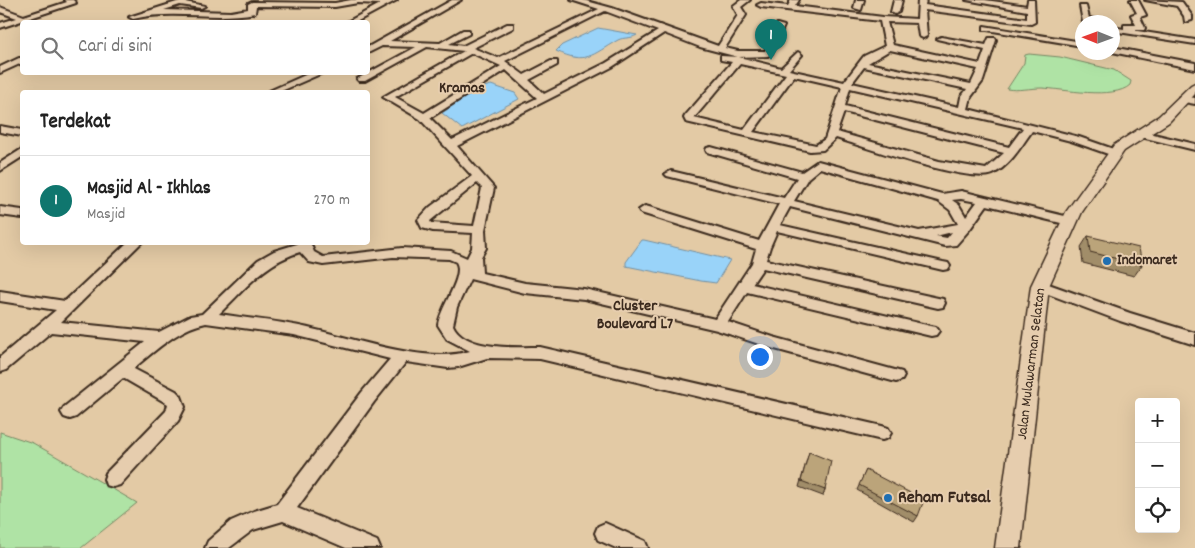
<!DOCTYPE html>
<html lang="id">
<head>
<meta charset="utf-8">
<style>
  :root { --surface:#fff; --page:#f6f6f6; --text:#222; --muted:#767676; --line:#e0e0e0; --accent:#0f766e }
  body { margin:0; font-family:Dekko,sans-serif; background:var(--page); color:var(--text) }
  .controls { position:absolute; right:15px; bottom:15px; display:grid; overflow:hidden; border-radius:5px; box-shadow:0 5px 20px #0002 }
  .controls button { width:45px; height:45px; display:grid; place-items:center; padding:0; border:0; border-bottom:1px solid var(--line); background:var(--surface); color:var(--text); font:25px sans-serif }
  .compass { position:absolute; left:1075px; top:15px; width:45px; height:45px; border-radius:50%; background:var(--surface); box-shadow:0 5px 20px #0002; rotate:271deg }
  .you { position:absolute; left:759px; top:356px; width:18px; height:18px; margin:-12px; border:4px solid #fff; border-radius:50%; background:#1a73e8; box-shadow:0 0 0 8px #1a73e833 }
  .badge { display:grid; place-items:center; width:32px; height:32px; border-radius:50%; background:var(--accent); color:#fff; font-size:16px; font-weight:700 }
  .pin { position:absolute; translate:-50% -41px; filter:drop-shadow(0 1px 2px #0008) }
  .pin::after { content:''; position:absolute; top:26px; width:18px; height:15px; background:inherit; clip-path:polygon(0 0,100% 0,50% 100%) }
  .list { margin:0; padding:0; list-style:none }
  h2 { display:flex; justify-content:space-between; align-items:center; height:65px; margin:0; padding:0 20px; font-size:21px }
  h2 small { font-size:16px; font-weight:400; color:var(--muted) }
  .list li { display:grid; grid-template-columns:32px 1fr auto; gap:15px; align-items:center; box-sizing:border-box; height:90px; padding:0 20px; border-top:1px solid var(--line) }
  .list b { display:block; font-size:19px; white-space:nowrap }
  .list p { margin:0; font-size:16px; white-space:nowrap; color:var(--muted) }
  .list em { font-size:16px; font-style:normal; color:var(--muted) }
  .icon { flex:none; width:28px; height:28px; fill:none; stroke:currentColor; stroke-width:2; stroke-linecap:round; stroke-linejoin:round }
  .map { position:relative; flex:none; width:1195px; height:548px; overflow:hidden }
  .search { position:absolute; background:var(--surface); box-shadow:0 5px 20px #0002; left:20px; top:20px; width:350px; height:55px; display:flex; align-items:center; gap:12px; box-sizing:border-box; padding:0 18px; border-radius:5px; color:var(--muted); font-size:19px }
  .panel { position:absolute; background:var(--surface); box-shadow:0 5px 20px #0002; left:20px; top:90px; width:350px; height:155px; border-radius:5px }
  .map>svg:first-child { display:block }
  .green { fill:#afe3a5; stroke:#758662 }
  .water { fill:#99d3f9; stroke:#738fa1 }
  .lines { fill:none; stroke-linecap:round; stroke-linejoin:round }
  .minor-casing { stroke:#3b2a1e; stroke-width:4 }
  .tertiary-casing { stroke:#3b2a1e; stroke-width:3 }
  .minor { fill:#e6cdae; fill-rule:evenodd }
  .tertiary { fill:#e6cdae; fill-rule:evenodd }
  .wall { fill:#a18d69; stroke:#3b2a1e }
  .building { fill:#bba47a; stroke:#3b2a1e }
  .poi-dot { fill:#1f6fb2; stroke:#e6cdae; stroke-width:2 }
  .labels { text-anchor:middle; dominant-baseline:central; stroke-width:4; stroke-linejoin:round; paint-order:stroke }
  .poi-label { font-size:15px; font-weight:bold; fill:#3b2a1e; stroke:#e6cdae; text-anchor:start }
  .street-label { font-size:15px; fill:#3b2a1e; stroke:#e6cdae }
  .far-district-label { font-size:16px; font-weight:bold; fill:#3b2a1e; stroke:#e6cdae }
  .neighbourhood-label { font-size:16px; font-weight:bold; fill:#3b2a1e; stroke:#e6cdae }
  .near-poi-label { font-size:18px; font-weight:bold; fill:#3b2a1e; stroke:#e6cdae; text-anchor:start }
</style>
</head>
<body>
<div class="map">
<svg width="1195" height="548" viewBox="0 0 1195 548">
  <rect width="100%" height="100%" fill="#e3caa5"/>
  <filter id="ink" filterUnits="userSpaceOnUse"><feTurbulence type="fractalNoise" baseFrequency=".02" numOctaves="2"/><feDisplacementMap in="SourceGraphic" scale="10" xChannelSelector="R" yChannelSelector="G"/><feConvolveMatrix kernelMatrix="1 2 1 2 8 2 1 2 1" color-interpolation-filters="sRGB"/></filter>
  <g filter="url(#ink)">
    <path class="green" d="M 1029,54 L 1060,57 L 1114,70 L 1131,81 L 1130,85 C 1114,100 1062,89 1042,88 C 1030,88 1018,91 1007,89 L 1024,63 L 1025,55 Z
      M 0,432 L 33,443 L 137,503 L 81,548 L 0,548 Z"/>
    <path class="water" d="M 598,28 L 637,35 C 631,39 624,37 618,40 C 591,55 587,65 556,51 L 562,45 Z
      M 491,85 L 515,93 L 519,99 L 462,129 L 442,113 L 477,89 Z
      M 642,240 L 644,240 L 730,260 L 716,283 L 701,281 L 626,266 L 626,262 Z"/>
    <g class="lines">
      <g class="minor-casing">
        <path id="minor" d="M 65,0 L 73,0 L 76,3 L 0,28 L 0,23 L 17,18 L 0,12 L 0,7 L 24,16 L 67,2 Z
          M 351,0 L 397,0 L 356,22 L 347,22 L 380,4 L 358,3 L 335,7 L 256,6 L 255,13 C 214,21 173,9 133,19 L 129,17 L 180,1 L 205,6 L 201,8 L 180,5 L 164,10 L 231,12 L 248,9 L 248,4 L 252,2 L 335,3 Z
          M 452,0 L 461,0 L 390,41 L 440,43 L 463,30 L 469,30 L 469,34 L 449,44 L 463,46 L 507,24 L 513,24 L 513,28 L 473,48 L 498,58 L 599,9 L 571,0 L 583,0 L 612,8 L 718,46 L 738,15 L 733,6 L 741,0 L 750,0 L 741,7 L 746,15 L 725,48 L 738,51 L 765,51 L 777,24 L 784,26 L 772,53 L 768,56 L 738,57 L 700,47 L 664,33 L 612,67 L 457,146 L 494,188 L 485,230 L 486,248 L 481,257 L 482,273 L 525,283 L 584,289 L 715,319 L 752,263 L 756,249 L 641,213 L 639,210 L 645,206 L 649,207 L 759,241 L 779,204 L 667,176 L 665,174 L 671,171 L 784,198 L 797,178 L 707,152 L 706,150 L 707,148 L 711,147 L 802,172 L 818,161 L 942,194 L 961,191 L 1073,218 L 1075,221 L 1069,225 L 987,205 L 970,229 L 956,245 L 945,246 L 790,207 L 780,225 L 943,262 L 948,263 L 950,266 L 948,269 L 943,270 L 777,231 L 770,247 L 766,260 L 938,298 L 943,299 L 945,303 L 943,307 L 938,308 L 763,268 L 752,284 L 931,326 L 936,327 L 939,331 L 936,335 L 931,336 L 747,292 L 728,322 L 773,337 L 902,372 L 904,376 L 902,380 L 896,382 L 771,348 L 717,330 L 584,299 L 525,293 L 470,279 L 457,307 L 453,325 C 465,351 516,347 540,347 L 882,426 L 888,428 L 891,433 L 888,438 L 882,440 L 540,359 L 487,358 L 458,367 L 448,368 L 406,362 L 374,402 L 297,508 L 377,541 L 380,548 L 346,548 L 283,521 L 253,530 L 229,548 L 205,548 L 208,541 L 231,521 L 254,511 L 277,504 L 362,392 L 390,359 L 294,335 L 206,323 C 179,328 155,351 135,367 L 134,369 L 176,391 L 181,396 L 185,407 L 178,421 L 120,485 L 113,487 L 106,485 L 104,479 L 106,473 L 166,411 L 168,404 L 123,378 L 76,417 L 70,419 L 64,417 L 61,412 L 64,407 L 145,342 L 51,332 L 6,370 L 0,372 L 0,357 L 56,310 L 0,301 L 0,291 L 65,301 L 128,242 L 142,242 L 61,322 L 159,332 L 190,316 L 202,314 L 258,260 L 274,251 L 297,244 L 297,242 L 310,242 L 314,252 L 323,257 L 402,248 L 451,251 L 467,258 L 472,248 L 473,233 L 433,231 L 422,228 L 418,220 L 430,207 L 472,176 L 420,119 L 383,97 L 464,51 L 427,47 L 365,81 L 359,81 L 357,79 L 416,47 L 382,46 L 368,53 L 368,47 ZM 605,11 L 658,31 L 606,63 L 544,94 L 529,80 L 557,65 L 557,61 L 551,61 L 524,75 L 505,61 ZM 472,53 L 501,66 L 424,113 L 395,97 ZM 506,70 L 537,98 L 452,140 L 430,118 ZM 820,168 L 938,201 L 950,210 L 958,224 L 919,231 L 794,201 L 808,178 ZM 477,183 L 482,188 L 474,226 L 431,223 L 430,221 ZM 961,199 L 977,202 L 966,217 L 959,205 L 952,200 ZM 952,232 L 947,238 L 936,236 ZM 300,252 L 309,262 L 323,265 L 393,257 L 449,259 L 456,262 C 465,276 440,307 438,325 L 447,339 L 470,351 C 423,366 344,334 294,325 C 270,320 244,318 219,314 C 245,289 264,263 300,252 Z
          M 791,0 L 799,0 L 795,6 L 883,17 L 917,19 L 918,0 L 926,0 L 925,5 L 1027,19 L 1027,11 L 966,0 L 985,0 L 1027,6 L 1028,0 L 1034,0 L 1035,22 L 1031,24 L 925,10 L 927,36 L 923,38 L 919,36 L 917,23 L 887,22 L 893,45 L 980,64 L 985,50 L 937,39 L 941,37 L 986,45 L 989,38 L 995,38 L 996,40 L 983,81 L 971,97 L 968,109 L 1079,137 L 1119,151 L 1120,153 L 1115,156 L 1111,155 L 1071,141 L 1032,131 C 1022,145 1010,166 993,174 C 971,184 864,147 836,138 L 823,150 L 810,151 L 686,122 L 684,118 L 685,116 L 732,62 L 721,60 L 721,56 L 739,57 L 781,68 L 798,52 L 802,55 L 789,70 L 844,82 L 864,56 L 885,46 L 880,21 L 761,7 L 757,5 L 761,3 L 788,6 ZM 890,50 L 978,69 L 971,84 L 868,63 ZM 740,64 L 786,74 L 744,130 L 694,118 ZM 864,67 L 967,89 L 961,97 L 959,107 L 852,83 ZM 794,76 L 842,87 L 825,139 L 816,145 L 753,132 ZM 850,88 L 1023,128 L 1009,147 L 845,106 ZM 844,112 L 1004,153 L 986,169 L 939,161 L 837,132 Z
          M 856,0 L 864,0 L 861,10 L 854,8 Z
          M 894,0 L 902,0 L 899,12 L 895,14 L 891,12 Z
          M 1130,0 L 1138,0 L 1146,15 L 1140,17 L 1145,28 L 1144,30 L 1131,30 L 1195,40 L 1195,44 L 1112,31 L 1112,27 L 1124,29 L 1124,25 L 1136,25 L 1131,15 L 1137,13 Z
          M 1145,0 L 1182,2 L 1192,16 L 1192,20 L 1185,22 L 1184,16 L 1177,6 Z
          M 1080,6 L 1086,6 L 1089,18 L 1100,20 L 1100,22 L 1083,22 Z
          M 984,26 L 1082,42 L 1082,46 L 987,30 L 984,30 Z
          M 1112,47 L 1195,63 L 1195,69 L 1112,52 Z
          M 19,58 L 22,58 L 22,63 L 0,73 L 0,67 Z
          M 312,72 L 325,72 L 279,92 L 267,92 Z
          M 1182,96 L 1195,98 L 1195,104 L 1179,101 L 1179,97 Z
          M 0,126 L 22,130 L 22,136 L 0,132 Z
          M 1141,131 L 1195,144 L 1195,150 L 1137,136 L 1136,134 Z
          M 22,149 L 22,157 L 0,171 L 0,163 Z
          M 0,207 L 22,210 L 22,218 L 0,215 Z
          M 1040,281 L 1130,313 L 1195,333 L 1195,345 L 1120,321 L 1035,289 L 1033,286 L 1035,283 Z
          M 605,523 L 645,541 L 648,548 L 616,548 L 598,540 L 595,533 L 598,526 Z"/>
      </g>
      <g class="tertiary-casing">
        <path id="tertiary" d="M 1195,83 L 1195,94 L 1169,122 L 1124,151 L 1082,212 L 1049,286 L 1021,548 L 995,548 L 1031,286 L 1066,212 L 1114,145 L 1159,116 L 1191,85 Z"/>
      </g>
      <use href="#minor" class="minor"/>
      <use href="#tertiary" class="tertiary"/>
    </g>
    <path class="wall" d="M 1088,236 L 1142,265 L 1134,276 L 1083,263 L 1081,247 Z
      M 809,452 L 825,490 L 823,496 L 799,487 Z
      M 866,470 L 918,516 L 914,522 L 857,490 Z"/>
    <path class="building" d="M 1088,236 L 1139,248 L 1142,265 L 1090,252 Z
      M 809,452 L 831,461 L 825,490 L 801,481 Z
      M 866,470 L 924,500 L 918,516 L 859,485 Z"/>
  </g>
  <g class="poi-dot">
    <circle cx="1107" cy="261" r="5"/>
    <circle cx="888" cy="498" r="5"/>
  </g>
  <g class="labels">
    <g class="poi-label">
      <text x="1117" y="261">Indomaret</text>
    </g>
    <g class="street-label">
      <text transform="translate(1032 364) rotate(-83)">Jalan Mulawarman Selatan</text>
    </g>
    <g class="far-district-label">
      <text x="462" y="88">Kramas</text>
    </g>
    <g class="neighbourhood-label">
      <text x="635" y="306">Cluster<tspan x="635" dy="18">Boulevard L7</tspan></text>
    </g>
    <g class="near-poi-label">
      <text x="898" y="498">Reham Futsal</text>
    </g>
  </g>
</svg>
<div class="controls">
<button>+</button>
<button>−</button>
<button><svg class="icon" aria-label="locate" viewBox="0 0 24 24"><circle cx="12" cy="12" r="6"/><path d="M12 2v4M12 18v4M2 12h4M18 12h4"/></svg></button>
</div>
<svg class="compass" viewBox="-18 -18 36 36"><path d="M0-13l5 13h-10z" fill="#e53935"/><path d="M0 13l5-13h-10z" fill="#767676"/></svg>
<div class="you"></div>
<div class="pin badge" style="left:771px;top:60px">1</div>
<div class="search"><svg class="icon" aria-label="search" viewBox="0 0 24 24"><circle cx="10" cy="10" r="6"/><path d="M15 15l6 6"/></svg>Cari di sini</div>
<section class="panel">
<h2>Terdekat<small></small></h2>
<ul class="list">
<li><span class="badge">1</span><div><b>Masjid Al - Ikhlas</b><p>Masjid</p></div><em>270 m</em></li>
</ul>
</section>
</div>
</body>
</html>
